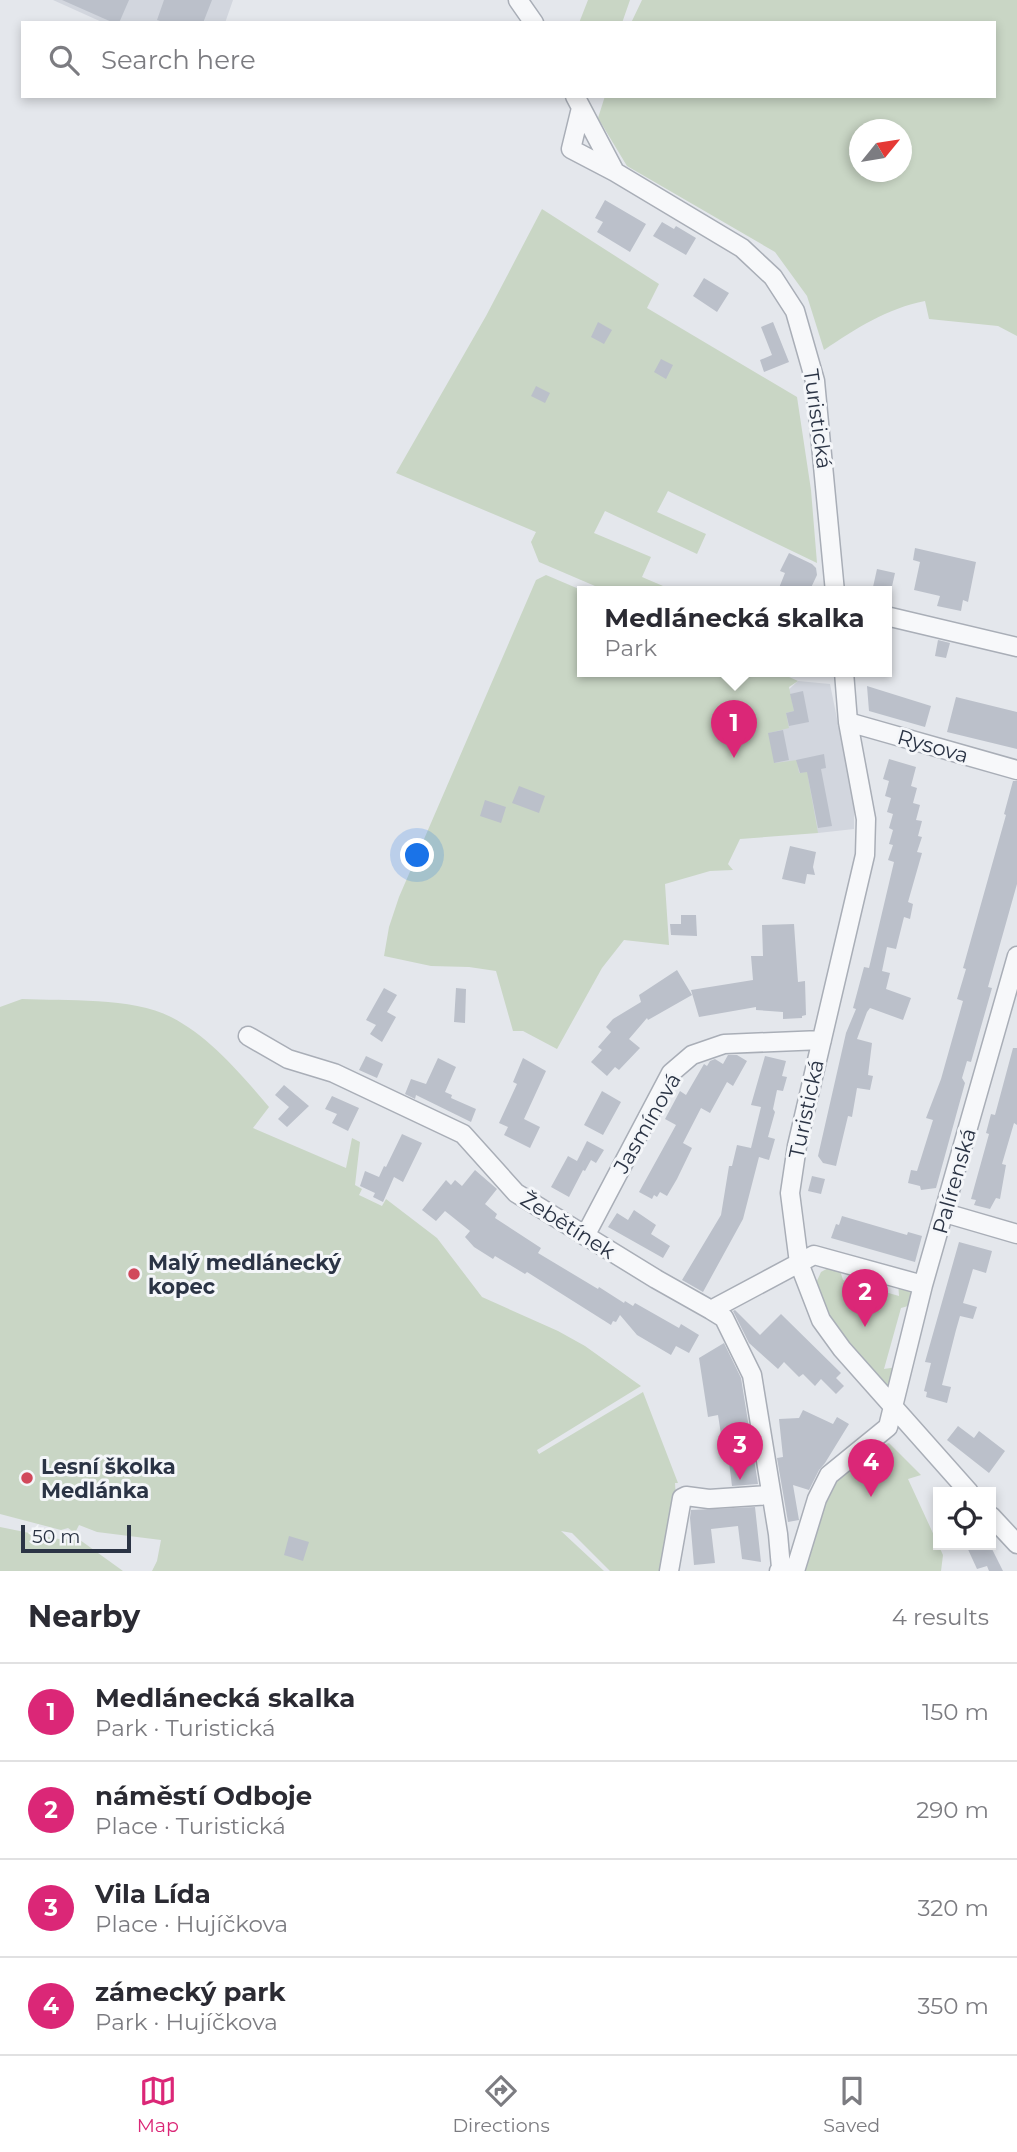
<!DOCTYPE html>
<html lang="en">
<head>
<meta charset="utf-8">
<style>
  :root { --surface:#fff; --page:#f2f2f3; --text:#2b2b33; --muted:#7c7c81; --line:#e1e1e2; --accent:#db2777 }
  body { margin:0; font-family:Montserrat,sans-serif; background:var(--page); color:var(--text) }
  .controls { position:absolute; right:21px; bottom:21px; display:grid; overflow:hidden; border-radius:0px; box-shadow:0 4px 10px #0003 }
  .controls button { width:63px; height:63px; display:grid; place-items:center; padding:0; border:0; border-bottom:2px solid var(--line); background:var(--surface); color:var(--text); font:35px sans-serif }
  .compass { position:absolute; left:849px; top:119px; width:63px; height:63px; border-radius:50%; background:var(--surface); box-shadow:0 4px 10px #0003; rotate:60deg }
  .scale { position:absolute; left:21px; bottom:18px; width:110px; box-sizing:border-box; padding-left:7px; border:4px solid #2b3445; border-top:0; font-size:19px; line-height:24px; white-space:nowrap; color:#2b3445; -webkit-text-stroke:5px #f4f6f9; paint-order:stroke }
  .you { position:absolute; left:418px; top:856px; width:24px; height:24px; margin:-18px; border:5px solid #fff; border-radius:50%; background:#1a73e8; box-shadow:0 0 0 10px #1a73e833 }
  .badge { display:grid; place-items:center; width:46px; height:46px; border-radius:50%; background:var(--accent); color:#fff; font-size:23px; font-weight:700 }
  .pin { position:absolute; translate:-50% -58px; filter:drop-shadow(0 2px 4px #0008) }
  .pin::after { content:''; position:absolute; top:37px; width:24px; height:21px; background:inherit; clip-path:polygon(0 0,100% 0,50% 100%) }
  .popup { position:absolute; left:577px; top:586px; width:315px; height:91px; box-sizing:border-box; display:grid; place-content:center; border-radius:0px; background:var(--surface); filter:drop-shadow(0 2px 5px #0005); font-size:23px; white-space:nowrap; color:var(--muted) }
  .popup b { font-size:26px; color:var(--text) }
  .popup::after { content:''; position:absolute; left:50%; top:100%; margin-left:-14px; border:14px solid transparent; border-top-color:var(--surface) }
  .list { margin:0; padding:0; list-style:none }
  h2 { display:flex; justify-content:space-between; align-items:center; height:91px; margin:0; padding:0 28px; font-size:30px }
  h2 small { font-size:23px; font-weight:400; color:var(--muted) }
  .list li { display:grid; grid-template-columns:46px 1fr auto; gap:21px; align-items:center; box-sizing:border-box; height:98px; padding:0 28px; border-top:2px solid var(--line) }
  .list b { display:block; font-size:26px; white-space:nowrap }
  .list p { margin:0; font-size:23px; white-space:nowrap; color:var(--muted) }
  .list em { font-size:23px; font-style:normal; color:var(--muted) }
  .icon { flex:none; width:38px; height:38px; fill:none; stroke:currentColor; stroke-width:2; stroke-linecap:round; stroke-linejoin:round }
  .map { position:relative; flex:none; width:1017px; height:1571px; overflow:hidden }
  .search { position:absolute; background:var(--surface); box-shadow:0 4px 10px #0003; left:21px; right:21px; top:21px; height:77px; display:flex; align-items:center; gap:18px; box-sizing:border-box; padding:0 24px; border-radius:0px; color:var(--muted); font-size:26px }
  .sheet { height:483px; background:var(--surface) }
  nav { display:flex; justify-content:space-around; align-items:center; box-sizing:border-box; height:98px; border-top:2px solid var(--line); background:var(--surface); font-size:19px; color:var(--muted) }
  nav a { display:grid; justify-items:center; gap:4px }
  nav .on { color:var(--accent) }
  .map>svg:first-child { display:block }
  .built { fill:#d2d6de }
  .green { fill:#c9d6c5; fill-rule:evenodd }
  .building { fill:#bbc0ca }
  .lines { fill:none; stroke-linecap:round; stroke-linejoin:round }
  .minor-casing { stroke:#a9aeb7; stroke-width:21 }
  .minor { stroke:#f7f8fa; stroke-width:18 }
  .poi-dot { fill:#d1495b; stroke:#f4f6f9; stroke-width:2.5 }
  .labels { text-anchor:middle; dominant-baseline:central; stroke-width:6; stroke-linejoin:round; paint-order:stroke }
  .street-label { font-size:21px; fill:#2b3445; stroke:#f4f6f9 }
  .poi-label { font-size:21px; font-weight:bold; fill:#2b3445; stroke:#f4f6f9; text-anchor:start }
</style>
</head>
<body>
<div class="map">
<svg width="1017" height="1571" viewBox="0 0 1017 1571">
  <rect width="100%" height="100%" fill="#e4e7ec"/>
  <path class="built" d="M 53,0 L 233,0 L 225,23 L 104,23 Z
    M 798,681 L 830,684 L 854,803 L 854,829 L 818,833 L 770,766 L 765,732 L 785,693 Z"/>
  <path class="green" d="M 588,0 L 630,0 L 622,23 L 579,23 Z
    M 642,0 L 1017,0 L 1017,336 L 998,326 L 929,319 L 925,301 C 888,308 855,329 824,350 L 807,296 L 775,252 L 627,166 L 598,118 L 605,96 L 994,96 L 994,23 L 631,23 ZM 860,130 L 902,130 L 902,172 L 860,172 Z
    M 542,209 L 659,284 L 647,308 L 797,397 L 811,490 L 817,563 L 668,491 L 657,512 L 706,534 L 697,554 L 605,511 L 594,533 L 651,557 L 642,577 L 677,592 L 609,592 L 539,562 L 531,542 L 536,532 L 396,473 L 486,316 Z
    M 546,575 L 586,592 L 582,592 L 582,672 L 778,672 L 798,681 L 789,687 L 794,711 L 786,713 L 789,728 L 769,733 L 775,763 L 797,760 L 799,773 L 811,771 L 808,777 L 818,833 L 740,839 L 728,864 L 733,870 L 710,871 L 665,884 L 669,945 L 624,940 L 602,968 L 557,1049 L 523,1031 L 513,1031 L 496,971 L 469,967 L 431,966 L 384,956 L 389,927 L 399,897 L 536,580 Z
    M 22,999 C 65,1001 132,997 171,1017 C 210,1037 241,1074 269,1107 L 253,1128 L 346,1168 L 352,1138 L 360,1142 L 355,1185 L 362,1189 L 359,1195 L 382,1206 L 386,1199 L 437,1238 L 482,1297 L 558,1331 L 585,1346 L 641,1386 L 537,1450 L 539,1454 L 643,1392 L 678,1483 L 675,1483 L 676,1499 L 661,1571 L 610,1571 L 572,1533 L 561,1531 L 604,1571 L 152,1571 L 157,1561 L 161,1540 L 97,1532 L 79,1525 L 75,1533 L 68,1528 L 61,1530 L 0,1514 L 0,1007 Z
    M 830,1267 L 839,1267 L 843,1280 L 899,1296 L 898,1283 L 918,1291 L 915,1304 L 901,1308 L 884,1369 L 897,1367 L 890,1391 L 859,1359 L 825,1314 L 815,1285 L 821,1272 Z
    M 889,1443 L 921,1475 L 908,1479 L 943,1555 L 941,1571 L 801,1571 L 834,1477 L 865,1451 Z
    M 0,1527 L 59,1539 L 80,1540 L 123,1571 L 0,1571 Z"/>
  <path class="building" d="M 62,0 L 129,0 L 119,23 L 114,23 Z
    M 164,0 L 212,0 L 203,23 L 166,23 L 157,20 Z
    M 605,200 L 646,224 L 630,252 L 597,232 L 603,222 L 595,218 Z
    M 662,222 L 674,229 L 676,226 L 696,238 L 686,255 L 653,236 Z
    M 704,278 L 729,293 L 717,312 L 693,296 Z
    M 598,322 L 612,330 L 604,344 L 591,337 Z
    M 773,322 L 789,362 L 764,372 L 760,360 L 772,355 L 761,327 Z
    M 661,359 L 673,365 L 666,379 L 654,372 Z
    M 536,386 L 550,393 L 545,403 L 531,396 Z
    M 915,548 L 976,562 L 968,602 L 963,600 L 961,611 L 937,606 L 940,596 L 914,590 L 920,562 L 913,560 Z
    M 789,553 L 812,564 L 816,568 L 817,575 L 809,592 L 788,592 L 779,588 L 785,573 L 780,571 Z
    M 877,569 L 895,573 L 891,591 L 873,587 Z
    M 938,640 L 950,643 L 946,658 L 935,656 Z
    M 867,686 L 931,706 L 925,727 L 869,711 Z
    M 803,691 L 809,722 L 789,726 L 786,713 L 794,711 L 790,694 Z
    M 956,697 L 1017,712 L 1017,749 L 947,732 Z
    M 783,730 L 789,760 L 774,763 L 768,733 Z
    M 824,754 L 826,768 L 821,769 L 832,826 L 818,828 L 807,772 L 800,773 L 796,760 Z
    M 889,759 L 916,767 L 911,786 L 917,788 L 913,803 L 920,805 L 916,820 L 922,821 L 918,836 L 922,837 L 917,852 L 922,853 L 908,902 L 913,904 L 910,919 L 904,917 L 896,949 L 887,947 L 882,971 L 890,973 L 886,989 L 911,998 L 903,1020 L 870,1008 L 867,1012 L 857,1039 L 872,1043 L 868,1075 L 873,1076 L 870,1090 L 857,1088 L 852,1117 L 848,1116 L 836,1166 L 823,1163 L 818,1156 L 846,1033 L 856,1009 L 853,1008 L 864,967 L 869,968 L 894,862 L 888,860 L 893,845 L 889,844 L 893,830 L 889,828 L 893,814 L 887,812 L 891,798 L 885,796 L 889,781 L 883,779 Z
    M 1013,781 L 1017,781 L 1017,884 L 988,987 L 992,988 L 971,1062 L 967,1061 L 962,1078 L 965,1083 L 936,1188 L 921,1190 L 920,1186 L 908,1183 L 911,1170 L 917,1171 L 933,1120 L 926,1118 L 941,1079 L 963,1001 L 957,999 L 966,969 L 963,968 L 1006,815 L 1004,814 Z
    M 519,786 L 545,796 L 539,813 L 512,803 Z
    M 485,800 L 506,807 L 501,823 L 480,816 Z
    M 790,846 L 816,852 L 813,867 L 815,875 L 807,874 L 805,884 L 782,879 Z
    M 681,915 L 696,915 L 697,936 L 671,935 L 670,924 L 681,924 Z
    M 794,924 L 798,982 L 805,981 L 806,1015 L 802,1016 L 802,1018 L 783,1019 L 783,1012 L 756,1010 L 756,1007 L 699,1017 L 691,990 L 753,980 L 751,956 L 763,956 L 762,925 Z
    M 677,970 L 692,995 L 648,1020 L 647,1018 L 629,1039 L 640,1048 L 619,1070 L 615,1067 L 607,1076 L 591,1062 L 602,1050 L 598,1047 L 611,1032 L 606,1027 L 613,1019 L 641,1002 L 639,995 Z
    M 384,988 L 397,995 L 387,1012 L 396,1017 L 382,1042 L 370,1034 L 376,1025 L 366,1020 Z
    M 456,988 L 466,989 L 465,1023 L 454,1022 Z
    M 1013,1048 L 1017,1048 L 1017,1125 L 1014,1123 L 1002,1164 L 1006,1165 L 1000,1199 L 996,1198 L 990,1209 L 974,1205 L 976,1200 L 971,1199 L 989,1134 L 986,1133 L 991,1114 L 995,1115 Z
    M 728,1055 L 737,1055 L 747,1061 L 733,1086 L 727,1082 L 710,1113 L 701,1108 L 683,1143 L 692,1148 L 677,1179 L 667,1196 L 660,1192 L 657,1197 L 654,1195 L 652,1199 L 639,1192 L 676,1125 L 665,1119 L 680,1091 L 686,1095 L 704,1064 L 707,1066 L 710,1061 L 715,1059 L 723,1064 Z
    M 366,1056 L 383,1064 L 377,1078 L 359,1070 Z
    M 765,1056 L 786,1061 L 782,1076 L 787,1077 L 783,1091 L 777,1090 L 773,1109 L 775,1112 L 768,1137 L 775,1139 L 769,1160 L 759,1157 L 743,1219 L 703,1292 L 682,1280 L 721,1215 L 729,1166 L 732,1166 L 737,1145 L 751,1148 L 761,1107 L 751,1105 Z
    M 438,1058 L 456,1067 L 445,1092 L 452,1095 L 451,1098 L 476,1109 L 471,1122 L 416,1095 L 415,1099 L 405,1094 L 411,1079 L 426,1084 Z
    M 523,1058 L 546,1071 L 524,1119 L 540,1127 L 530,1148 L 504,1135 L 508,1127 L 499,1123 L 517,1084 L 513,1082 Z
    M 284,1085 L 309,1106 L 287,1127 L 278,1119 L 289,1107 L 275,1095 Z
    M 602,1091 L 621,1102 L 603,1135 L 584,1125 Z
    M 332,1096 L 359,1108 L 348,1131 L 332,1123 L 337,1114 L 325,1109 Z
    M 402,1134 L 422,1143 L 403,1182 L 394,1177 L 383,1202 L 373,1197 L 375,1193 L 360,1186 L 365,1171 L 379,1177 L 384,1166 L 386,1167 Z
    M 587,1141 L 604,1150 L 596,1163 L 591,1160 L 585,1171 L 583,1170 L 569,1197 L 551,1187 L 568,1156 L 577,1161 Z
    M 475,1170 L 497,1189 L 485,1204 L 497,1214 L 495,1218 L 541,1248 L 538,1253 L 598,1289 L 599,1287 L 624,1303 L 625,1301 L 633,1306 L 635,1303 L 679,1328 L 681,1324 L 699,1335 L 689,1353 L 676,1346 L 671,1355 L 637,1335 L 620,1315 L 616,1322 L 613,1321 L 611,1325 L 527,1272 L 525,1274 L 495,1256 L 493,1259 L 474,1247 L 465,1237 L 470,1231 L 445,1211 L 436,1221 L 422,1210 L 446,1180 L 451,1185 L 455,1180 L 462,1186 Z
    M 812,1176 L 825,1179 L 821,1194 L 808,1191 Z
    M 634,1210 L 656,1225 L 651,1234 L 670,1246 L 663,1258 L 608,1227 L 617,1213 L 628,1220 Z
    M 842,1216 L 907,1235 L 908,1232 L 922,1236 L 915,1262 L 831,1238 L 836,1224 L 839,1225 Z
    M 959,1242 L 992,1251 L 986,1273 L 973,1269 L 963,1303 L 977,1307 L 973,1319 L 960,1316 L 956,1330 L 942,1385 L 951,1387 L 947,1403 L 926,1397 L 927,1392 L 924,1391 L 931,1363 L 925,1362 Z
    M 735,1310 L 760,1335 L 781,1314 L 841,1373 L 836,1378 L 844,1386 L 836,1394 L 821,1379 L 815,1386 L 803,1374 L 799,1377 L 784,1362 L 778,1369 L 749,1343 L 733,1311 Z
    M 724,1343 L 741,1378 L 758,1484 L 732,1486 L 727,1446 L 723,1447 L 718,1415 L 708,1417 L 699,1358 Z
    M 803,1410 L 833,1424 L 837,1417 L 849,1424 L 825,1463 L 819,1470 L 809,1490 L 793,1485 L 799,1520 L 788,1522 L 777,1458 L 783,1457 L 779,1419 L 799,1418 Z
    M 958,1426 L 974,1438 L 979,1431 L 1005,1451 L 989,1473 L 947,1440 Z
    M 755,1507 L 761,1562 L 742,1559 L 738,1526 L 711,1529 L 715,1563 L 694,1565 L 690,1518 L 691,1510 Z
    M 289,1536 L 309,1542 L 303,1561 L 284,1555 Z
    M 966,1545 L 990,1545 L 1003,1571 L 989,1571 L 987,1566 L 977,1569 Z"/>
  <g class="lines">
    <g class="minor-casing">
      <path id="minor" d="M 518,0 L 534,23
        M 575,96 L 615,172
        M 581,108 L 571,149 L 615,172 L 742,248 L 773,277 L 795,311 L 815,381 L 835,592
        M 886,616 L 1017,647
        M 844,672 L 848,722 L 866,819 L 865,855 L 797,1146 L 790,1193 L 799,1263 L 821,1320 L 842,1349 L 969,1492
        M 848,722 L 1017,770
        M 248,1036 L 288,1059 L 334,1073 L 463,1134 L 516,1193 L 656,1279 L 711,1310
        M 945,1213 L 1017,1234
        M 585,1236 L 671,1073 L 692,1055 L 724,1044 L 822,1040
        M 991,1516 L 1017,1544
        M 669,1571 L 682,1498 L 686,1496 L 709,1499 L 770,1495
        M 779,1571 L 781,1568 L 778,1534 L 752,1375 L 724,1318 L 711,1310 L 814,1255 L 923,1285
        M 795,1571 L 817,1499 L 829,1475 L 888,1427 L 923,1285 L 1017,956"/>
    </g>
    <use href="#minor" class="minor"/>
  </g>
  <g class="poi-dot">
    <circle cx="134" cy="1274" r="7"/>
    <circle cx="27" cy="1478" r="7"/>
  </g>
  <g class="labels">
    <g class="street-label">
      <text transform="translate(818 419) rotate(82)">Turistická</text>
      <text transform="translate(933 746) rotate(16)">Rysova</text>
      <text transform="translate(806 1109) rotate(-78)">Turistická</text>
      <text transform="translate(647 1123) rotate(-60)">Jasmínová</text>
      <text transform="translate(954 1181) rotate(-74)">Palírenská</text>
      <text transform="translate(568 1225) rotate(32)">Žebětínek</text>
    </g>
    <g class="poi-label">
      <text x="148" y="1262">Malý medlánecký<tspan x="148" dy="24">kopec</tspan></text>
      <text x="41" y="1466">Lesní školka<tspan x="41" dy="24">Medlánka</tspan></text>
    </g>
  </g>
</svg>
<div class="controls">
<button><svg class="icon" aria-label="locate" viewBox="0 0 24 24"><circle cx="12" cy="12" r="6"/><path d="M12 2v4M12 18v4M2 12h4M18 12h4"/></svg></button>
</div>
<svg class="compass" viewBox="-18 -18 36 36"><path d="M0-13l5 13h-10z" fill="#e53935"/><path d="M0 13l5-13h-10z" fill="#7c7c81"/></svg>
<div class="scale">50 m</div>
<div class="you"></div>
<div class="pin badge" style="left:734px;top:758px">1</div>
<div class="popup"><b>Medlánecká skalka</b>Park</div>
<div class="pin badge" style="left:865px;top:1327px">2</div>
<div class="pin badge" style="left:740px;top:1480px">3</div>
<div class="pin badge" style="left:871px;top:1497px">4</div>
<div class="search"><svg class="icon" aria-label="search" viewBox="0 0 24 24"><circle cx="10" cy="10" r="6"/><path d="M15 15l6 6"/></svg>Search here</div>
</div>
<section class="sheet">
<h2>Nearby<small>4 results</small></h2>
<ul class="list">
<li><span class="badge">1</span><div><b>Medlánecká skalka</b><p>Park · Turistická</p></div><em>150 m</em></li>
<li><span class="badge">2</span><div><b>náměstí Odboje</b><p>Place · Turistická</p></div><em>290 m</em></li>
<li><span class="badge">3</span><div><b>Vila Lída</b><p>Place · Hujíčkova</p></div><em>320 m</em></li>
<li><span class="badge">4</span><div><b>zámecký park</b><p>Park · Hujíčkova</p></div><em>350 m</em></li>
</ul>
</section>
<nav>
<a class="on"><svg class="icon" aria-label="map" viewBox="0 0 24 24"><path d="M3 6l6-2 6 2 6-2v14l-6 2-6-2-6 2zM9 4v14M15 6v14"/></svg>Map</a>
<a><svg class="icon" aria-label="directions" viewBox="0 0 24 24"><path d="M12 3l9 9-9 9-9-9zM9 14v-3h6M13 9l2 2-2 2"/></svg>Directions</a>
<a><svg class="icon" aria-label="saved" viewBox="0 0 24 24"><path d="M7 4h10v16l-5-4-5 4z"/></svg>Saved</a>
</nav>
</body>
</html>
